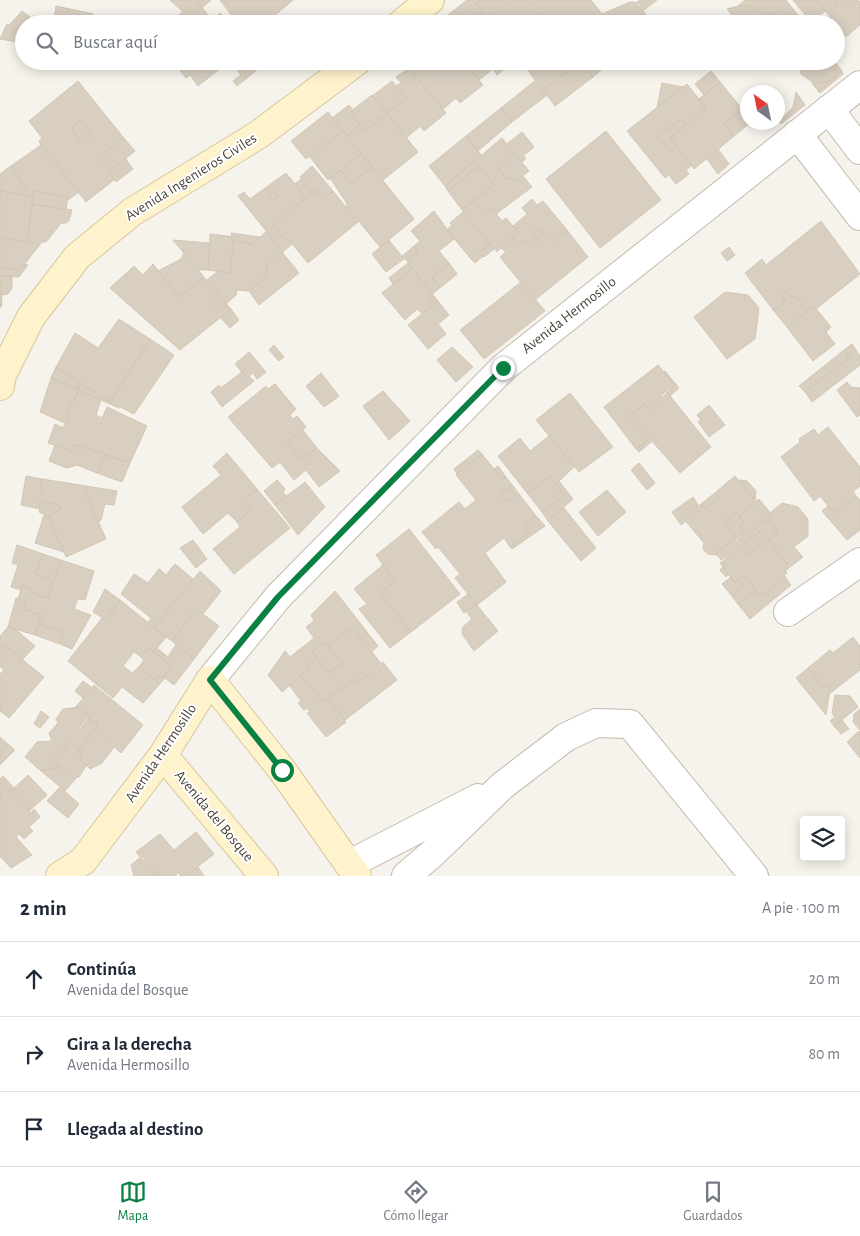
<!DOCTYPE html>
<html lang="es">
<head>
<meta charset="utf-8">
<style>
  :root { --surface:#fff; --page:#f6f6f7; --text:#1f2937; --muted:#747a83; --line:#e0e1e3; --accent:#0b8043 }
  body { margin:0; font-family:"Alegreya Sans",sans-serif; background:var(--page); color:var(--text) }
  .controls { position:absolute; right:15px; bottom:15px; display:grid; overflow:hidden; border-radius:5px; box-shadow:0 2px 12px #0003 }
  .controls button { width:45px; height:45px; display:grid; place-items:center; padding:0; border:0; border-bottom:1px solid var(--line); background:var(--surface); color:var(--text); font:25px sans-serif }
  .compass { position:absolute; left:740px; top:85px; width:45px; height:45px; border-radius:50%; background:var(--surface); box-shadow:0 2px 12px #0003; rotate:327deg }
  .stop { position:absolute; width:15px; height:15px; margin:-11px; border:4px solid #0b8043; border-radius:50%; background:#fff }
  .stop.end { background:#0b8043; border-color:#fff; box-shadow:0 1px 5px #0008 }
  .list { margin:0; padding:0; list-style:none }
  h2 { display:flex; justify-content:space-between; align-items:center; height:65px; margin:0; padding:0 20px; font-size:21px }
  h2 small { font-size:16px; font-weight:400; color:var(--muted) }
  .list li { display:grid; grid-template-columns:32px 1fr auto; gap:15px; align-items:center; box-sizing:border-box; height:75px; padding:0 20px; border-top:1px solid var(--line) }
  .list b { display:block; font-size:19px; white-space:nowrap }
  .list p { margin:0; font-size:16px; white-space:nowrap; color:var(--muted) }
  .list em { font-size:16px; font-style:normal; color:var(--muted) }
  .icon { flex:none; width:28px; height:28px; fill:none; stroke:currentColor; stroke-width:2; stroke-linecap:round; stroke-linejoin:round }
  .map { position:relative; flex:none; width:860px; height:876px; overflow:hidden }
  .search { position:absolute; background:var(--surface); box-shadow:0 2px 12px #0003; left:15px; right:15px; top:15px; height:55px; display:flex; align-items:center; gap:12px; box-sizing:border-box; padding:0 18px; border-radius:28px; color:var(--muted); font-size:19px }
  .sheet { height:290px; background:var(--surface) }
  nav { display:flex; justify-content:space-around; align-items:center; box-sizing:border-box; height:70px; border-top:1px solid var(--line); background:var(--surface); font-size:14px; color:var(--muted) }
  nav a { display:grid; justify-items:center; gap:2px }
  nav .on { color:var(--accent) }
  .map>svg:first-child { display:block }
  .building { fill:#d8cfc1; stroke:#d3c7b4; fill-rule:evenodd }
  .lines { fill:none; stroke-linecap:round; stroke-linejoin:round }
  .street-casing { stroke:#c2bbae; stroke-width:30 }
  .secondary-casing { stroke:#d6c79b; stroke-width:30 }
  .street { stroke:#fff; stroke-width:28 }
  .secondary { stroke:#fff3cd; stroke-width:28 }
  .route { stroke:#0b8043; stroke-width:6 }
  .labels { text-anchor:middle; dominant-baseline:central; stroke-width:4; stroke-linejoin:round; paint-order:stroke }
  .street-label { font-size:15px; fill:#4b4439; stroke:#fff }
</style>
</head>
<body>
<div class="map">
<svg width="860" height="876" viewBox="0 0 860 876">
  <rect width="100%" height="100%" fill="#f6f3ec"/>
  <path class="building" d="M 170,0 L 196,0 L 212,20 L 220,13 L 228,24 L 167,24 L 183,12 Z
    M 196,0 L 211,0 L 202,8 Z
    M 220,0 L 293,0 L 273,17 L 258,15 L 248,24 L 238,24 Z
    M 467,0 L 474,0 L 482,11 L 463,24 L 455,24 L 448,15 Z
    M 477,0 L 508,0 L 508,1 L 488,18 L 475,2 Z
    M 508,0 L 532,0 L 551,24 L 492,24 L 488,18 Z
    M 532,0 L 591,0 L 603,15 L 598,20 L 601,24 L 551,24 Z
    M 640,0 L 657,0 L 643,11 L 636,3 Z
    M 745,0 L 786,0 L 793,9 L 776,22 L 772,13 L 769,15 L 750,6 L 738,6 Z
    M 793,0 L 816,0 L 825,11 L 811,22 Z
    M 816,0 L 833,0 L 837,5 L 827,13 Z
    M 833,0 L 858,0 L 860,2 L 860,25 L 846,37 L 827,13 L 837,5 Z
    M 630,2 L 639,3 L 647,18 L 639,24 L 610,24 L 602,14 Z
    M 56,6 L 93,14 L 91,24 L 53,24 Z
    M 738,6 L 750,6 L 769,15 L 772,13 L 777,24 L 739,24 L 727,9 Z
    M 793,9 L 805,24 L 777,24 L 776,22 Z
    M 22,11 L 30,17 L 26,24 L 24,24 L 24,29 L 17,42 L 0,39 L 7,24 L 9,25 Z
    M 482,11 L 492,24 L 463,24 L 475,14 L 477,16 Z
    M 178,61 L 218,61 L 222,67 L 198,86 L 190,75 L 186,78 L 180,71 L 184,68 Z
    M 231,61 L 268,61 L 237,86 L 233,81 L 241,75 Z
    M 404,61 L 416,61 L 408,67 Z
    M 416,61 L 464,61 L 483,85 L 460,103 L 456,98 L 443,109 L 408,67 Z
    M 464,61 L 514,61 L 497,75 L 493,69 L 479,80 Z
    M 521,61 L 533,61 L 530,64 L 536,73 L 532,76 Z
    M 533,61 L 541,61 L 545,66 L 536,73 L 530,64 Z
    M 551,61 L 581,61 L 543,90 L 532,76 Z
    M 581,61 L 593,77 L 555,106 L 543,90 Z
    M 581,61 L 612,61 L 593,77 Z
    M 834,61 L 842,71 L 828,82 L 815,84 L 801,74 L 800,63 Z
    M 409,68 L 446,113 L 424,131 L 420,126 L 406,138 L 387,113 L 406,98 L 396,86 L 401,83 L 396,77 Z
    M 711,71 L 720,82 L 704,95 L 695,84 Z
    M 842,71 L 843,74 L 820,93 L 812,83 L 828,82 Z
    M 536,80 L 547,95 L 512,122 L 501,108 Z
    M 78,81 L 123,137 L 98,159 L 115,179 L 86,202 L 41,145 L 39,141 L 42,138 L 29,121 ZM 80,120 L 92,135 L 82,143 L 71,128 Z
    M 392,81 L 406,98 L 387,113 L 372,96 Z
    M 720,82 L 742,109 L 724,124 L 734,136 L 694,169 L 670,138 L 706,108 L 699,99 Z
    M 662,83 L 683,87 L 657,107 Z
    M 687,84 L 706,108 L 686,125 L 681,119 L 658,137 L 671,151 L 676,147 L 691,166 L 686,170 L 689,174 L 676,184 L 669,175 L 665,178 L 627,131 Z
    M 796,92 L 805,105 L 781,124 L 779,122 L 793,107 Z
    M 372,95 L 387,114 L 365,131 L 350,112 Z
    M 349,105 L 353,110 L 350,112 L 360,124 L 347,136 L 332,118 Z
    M 501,108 L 512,122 L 478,151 L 466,136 Z
    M 742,109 L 748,117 L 748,122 L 751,122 L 734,136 L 724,124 Z
    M 328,112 L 343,131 L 306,159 L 291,141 Z
    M 387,114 L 418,152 L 383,180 L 347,136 L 360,124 L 365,131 Z
    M 681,119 L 686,125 L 670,138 L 676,147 L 671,151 L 658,137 Z
    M 80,120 L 92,135 L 82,143 L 71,128 Z
    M 343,131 L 361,154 L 328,180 L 310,157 Z
    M 606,131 L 661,200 L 600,248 L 546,179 Z
    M 522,132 L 534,147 L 523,156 L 526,158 L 522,162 L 507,144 Z
    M 466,136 L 481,155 L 445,186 L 429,166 Z
    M 123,137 L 135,151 L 109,172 L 98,159 Z
    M 502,138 L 514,153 L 498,167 L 505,178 L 517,180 L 522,175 L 532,187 L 496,214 L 491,208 L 485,214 L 474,200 L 494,185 L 479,166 L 448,191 L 445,186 Z
    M 41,145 L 79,192 L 68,200 L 68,197 L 34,191 L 33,199 L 11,166 Z
    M 718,149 L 729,164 L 718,174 L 707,159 Z
    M 514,153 L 529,171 L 517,180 L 505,178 L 498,167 Z
    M 361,154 L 372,167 L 351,183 L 341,170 Z
    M 125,158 L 133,169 L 116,182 L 109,172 Z
    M 11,166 L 30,196 L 0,191 L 0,174 Z
    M 312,166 L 333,191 L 323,199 L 315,190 L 313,193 L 300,177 Z
    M 479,166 L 494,185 L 462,210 L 448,191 Z
    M 372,167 L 414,219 L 380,247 L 346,206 L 348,205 L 330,178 L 341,170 L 351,183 Z
    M 286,173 L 306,198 L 273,225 L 286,241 L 288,239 L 292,244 L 283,252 L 238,196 L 244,192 L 250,199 ZM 274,191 L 278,196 L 273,199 L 269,194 Z
    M 301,179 L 313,193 L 306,198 L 295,184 Z
    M 315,190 L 323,199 L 333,191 L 358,222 L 308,263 L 288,239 L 286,241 L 273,225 Z
    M 0,191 L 30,196 L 33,199 L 27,242 L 0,238 Z
    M 34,191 L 68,197 L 66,209 L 32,204 Z
    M 274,191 L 278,196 L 273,199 L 269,194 Z
    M 532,199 L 537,205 L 543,201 L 567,230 L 552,242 L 539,228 L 532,234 L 538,241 L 531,247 L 525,240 L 519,246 L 512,237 L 518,232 L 513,226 L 527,214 L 522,208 Z
    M 474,200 L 485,214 L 491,208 L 502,221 L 506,218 L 518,232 L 497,252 L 462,210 Z
    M 32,204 L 72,210 L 69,221 L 66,223 L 61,223 L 46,242 L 42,242 L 20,270 L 0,267 L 0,238 L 27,242 Z
    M 434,211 L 454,239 L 439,251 L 449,263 L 432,277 L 440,288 L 432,294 L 407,261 L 418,252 L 414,246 L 420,241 L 411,231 Z
    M 463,212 L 490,244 L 471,259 L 447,230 L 452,225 L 450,223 Z
    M 821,221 L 860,274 L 816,309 L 814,306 L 807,311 L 795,295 L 792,298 L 786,291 L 781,295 L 786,301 L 774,311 L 745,273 L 762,259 L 766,265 Z
    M 539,228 L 552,242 L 567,230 L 588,257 L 535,300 L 500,257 L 506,252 L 501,248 L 512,237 L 519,246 L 525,240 L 531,247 L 538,241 L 532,234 Z
    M 266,232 L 282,252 L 267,263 L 267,276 L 248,291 L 237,290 L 236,295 L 226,304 L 207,280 L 218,271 L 230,273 L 233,241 L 252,244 Z
    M 231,233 L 260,237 L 252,244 L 233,241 Z
    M 210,234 L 234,237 L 230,273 L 208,270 Z
    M 173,240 L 209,243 L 208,270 L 198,270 Z
    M 389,240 L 404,259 L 386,272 L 372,254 Z
    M 490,244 L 494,249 L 484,257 L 479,252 Z
    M 414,246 L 418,252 L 407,261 L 402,256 Z
    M 729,247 L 735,255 L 727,261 L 721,253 Z
    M 282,252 L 299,273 L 259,305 L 249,291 L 267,276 L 267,263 Z
    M 479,252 L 483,256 L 475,263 L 471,259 Z
    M 184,253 L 204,277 L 179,297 L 158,271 L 181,259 Z
    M 408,263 L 412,269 L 393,284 L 389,278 Z
    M 449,263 L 457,274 L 440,288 L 432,277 Z
    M 25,264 L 28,265 L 19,277 L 0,276 L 0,267 L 20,270 Z
    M 153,264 L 179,297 L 204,277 L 231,309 L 180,350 L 110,288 L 134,266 L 143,275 ZM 220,300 L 226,307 L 220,311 L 214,304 Z
    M 412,269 L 438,301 L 422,314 L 417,309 L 405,320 L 382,293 ZM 431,297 L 434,301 L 431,304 L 427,301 Z
    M 0,276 L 12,276 L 12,288 L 8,294 L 1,295 Z
    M 521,282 L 545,311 L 484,359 L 460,330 Z
    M 1,289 L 2,305 L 0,308 L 0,290 Z
    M 786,291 L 792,298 L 795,295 L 807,311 L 787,327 L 774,311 L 786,301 L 781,295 Z
    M 725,292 L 748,295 L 759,308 L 755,339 L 727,359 L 694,317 Z
    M 431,297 L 434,301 L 431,304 L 427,301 Z
    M 220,300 L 226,307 L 220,311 L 214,304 Z
    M 438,301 L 449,315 L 438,324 L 446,334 L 428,349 L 408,325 Z
    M 814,306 L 831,327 L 826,332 L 835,344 L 813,361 L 787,327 Z
    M 231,309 L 239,320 L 230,328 L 221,318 Z
    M 119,319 L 150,339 L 110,402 L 56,367 L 75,333 L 98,348 Z
    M 150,339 L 174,355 L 134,414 L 110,402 Z
    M 852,344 L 860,356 L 860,365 L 812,402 L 805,392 L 850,357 L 844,350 Z
    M 274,345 L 284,357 L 279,361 L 269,350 Z
    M 452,347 L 473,367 L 456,382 L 437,360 Z
    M 844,350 L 850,357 L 805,392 L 799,386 Z
    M 249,352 L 266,372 L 257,379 L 253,373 L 247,378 L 235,364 Z
    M 658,365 L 675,385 L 649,410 L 644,404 L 630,416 L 649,439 L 636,449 L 604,407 Z
    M 56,367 L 78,382 L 76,385 L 80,387 L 79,390 L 51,378 Z
    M 665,371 L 679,388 L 670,396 L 666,391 L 675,385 L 664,372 Z
    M 242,372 L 247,378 L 249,376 L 254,381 L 222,407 L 211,392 L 219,385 L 221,388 Z
    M 321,373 L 339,396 L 324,407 L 306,386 Z
    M 51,378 L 79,390 L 66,415 L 69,415 L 65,423 L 40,412 Z
    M 78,382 L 110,402 L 119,408 L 79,390 L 80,387 L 76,385 Z
    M 847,382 L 851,387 L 860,388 L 860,415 L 857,417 L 837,390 Z
    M 275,384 L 296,409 L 290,415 L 293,419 L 297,416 L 306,427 L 287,442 L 302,460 L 317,448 L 340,471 L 319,487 L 306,470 L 294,480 L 280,462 L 272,468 L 228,417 L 266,386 L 268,389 Z
    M 79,390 L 101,400 L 96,415 L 102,418 L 107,407 L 147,426 L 130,463 L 75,444 L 72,451 L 48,443 L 55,424 L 63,428 L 69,415 L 66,415 Z
    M 383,391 L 410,421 L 389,440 L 363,406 Z
    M 666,391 L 711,447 L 680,473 L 630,416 L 644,404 L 649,410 L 663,398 L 661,396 Z
    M 570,393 L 613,447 L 579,472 L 536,420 Z
    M 709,405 L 725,425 L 709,437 L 698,422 L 701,420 L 697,415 Z
    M 828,427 L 860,467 L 860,486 L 853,492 L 856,496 L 834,513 L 820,496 L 814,501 L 781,457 L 800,442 L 799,439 L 814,429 L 818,435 Z
    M 302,429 L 317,448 L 302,460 L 287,442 Z
    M 549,436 L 574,467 L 559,481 L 573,499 L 548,521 L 542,512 L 564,496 L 550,476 L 527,493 L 498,456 L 520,438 L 530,451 Z
    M 649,439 L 651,442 L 639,452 L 636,449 Z
    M 75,444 L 105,455 L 97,473 L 77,465 L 67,468 L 49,461 L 55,445 L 72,451 Z
    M 478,450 L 482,454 L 457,474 L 454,469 Z
    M 227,453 L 257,489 L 243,501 L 251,510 L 237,522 L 228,513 L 203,534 L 182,507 L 221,475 L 213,466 Z
    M 482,454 L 502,479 L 506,477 L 536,516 L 524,526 L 529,533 L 513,545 L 510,547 L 504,538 L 485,553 L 506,582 L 477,605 L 455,578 L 460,574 L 438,547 L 436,549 L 422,532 L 459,502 L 465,509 L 476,500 L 456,475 ZM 510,487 L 516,495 L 507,502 L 501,494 Z
    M 105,455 L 130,463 L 122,482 L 97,473 Z
    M 639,463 L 655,483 L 647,490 L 631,470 Z
    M 498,466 L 506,477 L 502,479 L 494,469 Z
    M 26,476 L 42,479 L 40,509 L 21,505 Z
    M 550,476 L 564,496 L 542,512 L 527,493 Z
    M 735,476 L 757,502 L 739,516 L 736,512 L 725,521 L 737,537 L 716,553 L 717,555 L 708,554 L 703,549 L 704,543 L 683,518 L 701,504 L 705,509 L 719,498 L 716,492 Z
    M 42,479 L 86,486 L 86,494 L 106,539 L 66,557 L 48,516 L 61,509 L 59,505 L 39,501 Z
    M 277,480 L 285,489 L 283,492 L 287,497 L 275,505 L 264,491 Z
    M 739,480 L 747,481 L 756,491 L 755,500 Z
    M 305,482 L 325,507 L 298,535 L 275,505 Z
    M 86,486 L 117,491 L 114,505 L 105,504 L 101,520 L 98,522 L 86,494 Z
    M 510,487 L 516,495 L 507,502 L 501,494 Z
    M 257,489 L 290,528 L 234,574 L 213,549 L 240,527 L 237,522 L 251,510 L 243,501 Z
    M 607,490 L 626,512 L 598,536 L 579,512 Z
    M 716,492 L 719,498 L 705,509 L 701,504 Z
    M 856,496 L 860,500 L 860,530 L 847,540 L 822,511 L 828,506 L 834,513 Z
    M 693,497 L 698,505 L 683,518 L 686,521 L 681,525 L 672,512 Z
    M 759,499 L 772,515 L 746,535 L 740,526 L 744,523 L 739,516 Z
    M 41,502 L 59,505 L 61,509 L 48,516 L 39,512 Z
    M 782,503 L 798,507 L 808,519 L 808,536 L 794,547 L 803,557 L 785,571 L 783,568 L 787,564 L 769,540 L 778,533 L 767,519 L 772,515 L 770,513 Z
    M 564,508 L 596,548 L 581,561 L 548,521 Z
    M 736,512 L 744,523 L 740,526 L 746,535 L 756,528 L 767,542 L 749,555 L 725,521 ZM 755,534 L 762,542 L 751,550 L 745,543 Z
    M 44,515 L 48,516 L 64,552 L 35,543 Z
    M 536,516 L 545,526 L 512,549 L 510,547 L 529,533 L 524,526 Z
    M 767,519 L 778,533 L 767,541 L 756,528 Z
    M 409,529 L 460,594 L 411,632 L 380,593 L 395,582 L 376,555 Z
    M 755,534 L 762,542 L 751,550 L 745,543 Z
    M 735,538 L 742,547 L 721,560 L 716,553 Z
    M 193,540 L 207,559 L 196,568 L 180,548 Z
    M 769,540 L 787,564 L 783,568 L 787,573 L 784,575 L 785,577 L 765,595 L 763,592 L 759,595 L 745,575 L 735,583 L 720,563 L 742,547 L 749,555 Z
    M 17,545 L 43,554 L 35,574 L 54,580 L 47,598 L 29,592 L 31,589 L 22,586 L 21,590 L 11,587 L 18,565 L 12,563 Z
    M 43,554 L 61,560 L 54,580 L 35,574 Z
    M 61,560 L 94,571 L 85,600 L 78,599 L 74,609 L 91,615 L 72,649 L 60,644 L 63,632 L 39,624 L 41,615 L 23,609 L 26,601 L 18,599 L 22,586 L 31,589 L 29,592 L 47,598 Z
    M 175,564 L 193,579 L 154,628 L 148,622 L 151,618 L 121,594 L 134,574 L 148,583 L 159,569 L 166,575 Z
    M 383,565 L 395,582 L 380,593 L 411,632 L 390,648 L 359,609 L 367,604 L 354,589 Z
    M 723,567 L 729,574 L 726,577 L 720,570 Z
    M 200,571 L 221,591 L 203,614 L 196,609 L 172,641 L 154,628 Z
    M 745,575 L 756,591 L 738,604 L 732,596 L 744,586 L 738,580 Z
    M 731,577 L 735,583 L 738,580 L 744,586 L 732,596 L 722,584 Z
    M 785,577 L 791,585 L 750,619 L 738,604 L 756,591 L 759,595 L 763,592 L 765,595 Z
    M 105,589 L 120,600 L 106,620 L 93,612 Z
    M 335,591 L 378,646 L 371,652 L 353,627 L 328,645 L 325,642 L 312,652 L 316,658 L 307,666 L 309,668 L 282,692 L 268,675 L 285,651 L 290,657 L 314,638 L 306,627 L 314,621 L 311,615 Z
    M 468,594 L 476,604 L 464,613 L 457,602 Z
    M 16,598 L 26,601 L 23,609 L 41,615 L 35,635 L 8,627 Z
    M 120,600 L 166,637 L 157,648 L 168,657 L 176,644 L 194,659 L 174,685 L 165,678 L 143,703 L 122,687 L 113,698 L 68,661 L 102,618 L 106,620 ZM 149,648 L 172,666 L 163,677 L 159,675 L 155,680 L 139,667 L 132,673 L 123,666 L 134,652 L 141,657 Z
    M 476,604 L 498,631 L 474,651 L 462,634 L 463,627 L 472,619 L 466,611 Z
    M 196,609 L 219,626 L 194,659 L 172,641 Z
    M 39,624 L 63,632 L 60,644 L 35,635 Z
    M 8,627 L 15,629 L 35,646 L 23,659 L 3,644 L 0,648 L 0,636 Z
    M 353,627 L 382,665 L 357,683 L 354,679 L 323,702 L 301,675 L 309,668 L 307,666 L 316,658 L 329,673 L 342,663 L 328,645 Z
    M 853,637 L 860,646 L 860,670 L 829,694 L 830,690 L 826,685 L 823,687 L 808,668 L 830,650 L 833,653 Z
    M 325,642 L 342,663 L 329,673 L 312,652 Z
    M 3,644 L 44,677 L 9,718 L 0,711 L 0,674 L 4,670 L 0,666 L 0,648 Z
    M 149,648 L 172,666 L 163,677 L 159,675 L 155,680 L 139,667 L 144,660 L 141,657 Z
    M 383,662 L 397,680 L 345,720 L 328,698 L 354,679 L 357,683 Z
    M 808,668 L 823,687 L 826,685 L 830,690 L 826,715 L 796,678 Z
    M 301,676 L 323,702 L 328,698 L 346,722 L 326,737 L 307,713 L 310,712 L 307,708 L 304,710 L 298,703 L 301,701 L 290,686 Z
    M 83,681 L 91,687 L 83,698 L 75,691 Z
    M 94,685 L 143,725 L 121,753 L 95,729 L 98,725 L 89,719 L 90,717 L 78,707 L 75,708 Z
    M 835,695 L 850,696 L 858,707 L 834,726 L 830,721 L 835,717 L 832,713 Z
    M 78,707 L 90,717 L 55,759 L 58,767 L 41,771 L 25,757 L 37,742 L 52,741 L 49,733 L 58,723 L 56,719 L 63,709 Z
    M 860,709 L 860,730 L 853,722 L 854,714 Z
    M 41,711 L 49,717 L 40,728 L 34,724 Z
    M 87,718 L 98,725 L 79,750 L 81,760 L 86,766 L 79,777 L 74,777 L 61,767 L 59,768 L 55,759 Z
    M 842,720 L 849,729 L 841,734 L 834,726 Z
    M 95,729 L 115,746 L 102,763 L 90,769 L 81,760 L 79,750 Z
    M 859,731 L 860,732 L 860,758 L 847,742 Z
    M 0,737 L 8,744 L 0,754 Z
    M 8,744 L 15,750 L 0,765 L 0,754 Z
    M 61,767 L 77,777 L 65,791 L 41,771 Z
    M 28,775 L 47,795 L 29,811 L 11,791 Z
    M 3,776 L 14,788 L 11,791 L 7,787 L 0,794 L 0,779 Z
    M 7,787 L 31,813 L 34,809 L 40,817 L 29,827 L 33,831 L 24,839 L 19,834 L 16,837 L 32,855 L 11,868 L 0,856 L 0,794 Z
    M 60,787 L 79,804 L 68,818 L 47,801 Z
    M 196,832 L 214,854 L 186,876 L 181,876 L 177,872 L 176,876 L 160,876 L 157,872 L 154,873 L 136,852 L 160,834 L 174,850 Z
    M 142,856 L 154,873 L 157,872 L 160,876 L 134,876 L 131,865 Z
    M 198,867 L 204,876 L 186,876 Z"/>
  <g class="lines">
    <g class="street-casing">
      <path id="street" d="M 829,109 L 860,150
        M 797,134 L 860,216
        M 788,612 L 860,562
        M 210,680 L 278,597 L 503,368 L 860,85
        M 350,864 L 478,798
        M 406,876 L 433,853 L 502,786 L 566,737 L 596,723 L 630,724 L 754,876"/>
    </g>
    <g class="secondary-casing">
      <path id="secondary" d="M 401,24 L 430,0
        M 0,386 L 2,375 L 31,317 L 77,257 L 132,212 L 258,135 L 357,61
        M 163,755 L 264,876
        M 60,876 L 83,861 L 163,755 L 210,680 L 282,770 L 357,876"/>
    </g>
    <use href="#street" class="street"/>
    <use href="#secondary" class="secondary"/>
  </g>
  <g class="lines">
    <path class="route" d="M 282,770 L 210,680 L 278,597 L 503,368"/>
  </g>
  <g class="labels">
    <g class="street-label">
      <text transform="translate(191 177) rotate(-32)">Avenida Ingenieros Civiles</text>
      <text transform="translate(569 315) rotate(-38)">Avenida Hermosillo</text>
      <text transform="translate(161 753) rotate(-56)">Avenida Hermosillo</text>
      <text transform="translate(214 816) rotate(50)">Avenida del Bosque</text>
    </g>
  </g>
</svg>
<div class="controls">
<button><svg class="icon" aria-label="layers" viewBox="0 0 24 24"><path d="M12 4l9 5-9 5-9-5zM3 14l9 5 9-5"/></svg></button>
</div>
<svg class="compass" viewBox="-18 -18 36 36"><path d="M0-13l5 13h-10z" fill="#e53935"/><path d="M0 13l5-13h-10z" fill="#747a83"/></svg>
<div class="stop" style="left:282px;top:770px"></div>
<div class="stop end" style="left:503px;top:368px"></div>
<div class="search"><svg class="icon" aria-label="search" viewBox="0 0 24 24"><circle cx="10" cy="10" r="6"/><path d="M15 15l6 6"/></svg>Buscar aquí</div>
</div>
<section class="sheet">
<h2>2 min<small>A pie · 100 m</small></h2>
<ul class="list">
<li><svg class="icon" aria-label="ahead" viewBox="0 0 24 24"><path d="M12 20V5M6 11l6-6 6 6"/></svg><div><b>Continúa</b><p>Avenida del Bosque</p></div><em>20 m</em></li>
<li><svg class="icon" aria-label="right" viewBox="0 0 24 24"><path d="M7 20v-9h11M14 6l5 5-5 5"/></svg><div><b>Gira a la derecha</b><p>Avenida Hermosillo</p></div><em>80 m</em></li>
<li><svg class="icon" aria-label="arrive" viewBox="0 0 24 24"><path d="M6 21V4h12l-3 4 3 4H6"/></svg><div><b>Llegada al destino</b></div></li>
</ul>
</section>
<nav>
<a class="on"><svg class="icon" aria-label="map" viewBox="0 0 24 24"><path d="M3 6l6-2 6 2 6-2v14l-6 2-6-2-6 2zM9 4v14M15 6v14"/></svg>Mapa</a>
<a><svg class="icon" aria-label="directions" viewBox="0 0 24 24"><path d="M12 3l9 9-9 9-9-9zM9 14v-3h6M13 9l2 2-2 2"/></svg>Cómo llegar</a>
<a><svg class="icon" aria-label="saved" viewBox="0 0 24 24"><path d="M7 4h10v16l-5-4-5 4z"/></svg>Guardados</a>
</nav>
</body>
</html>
